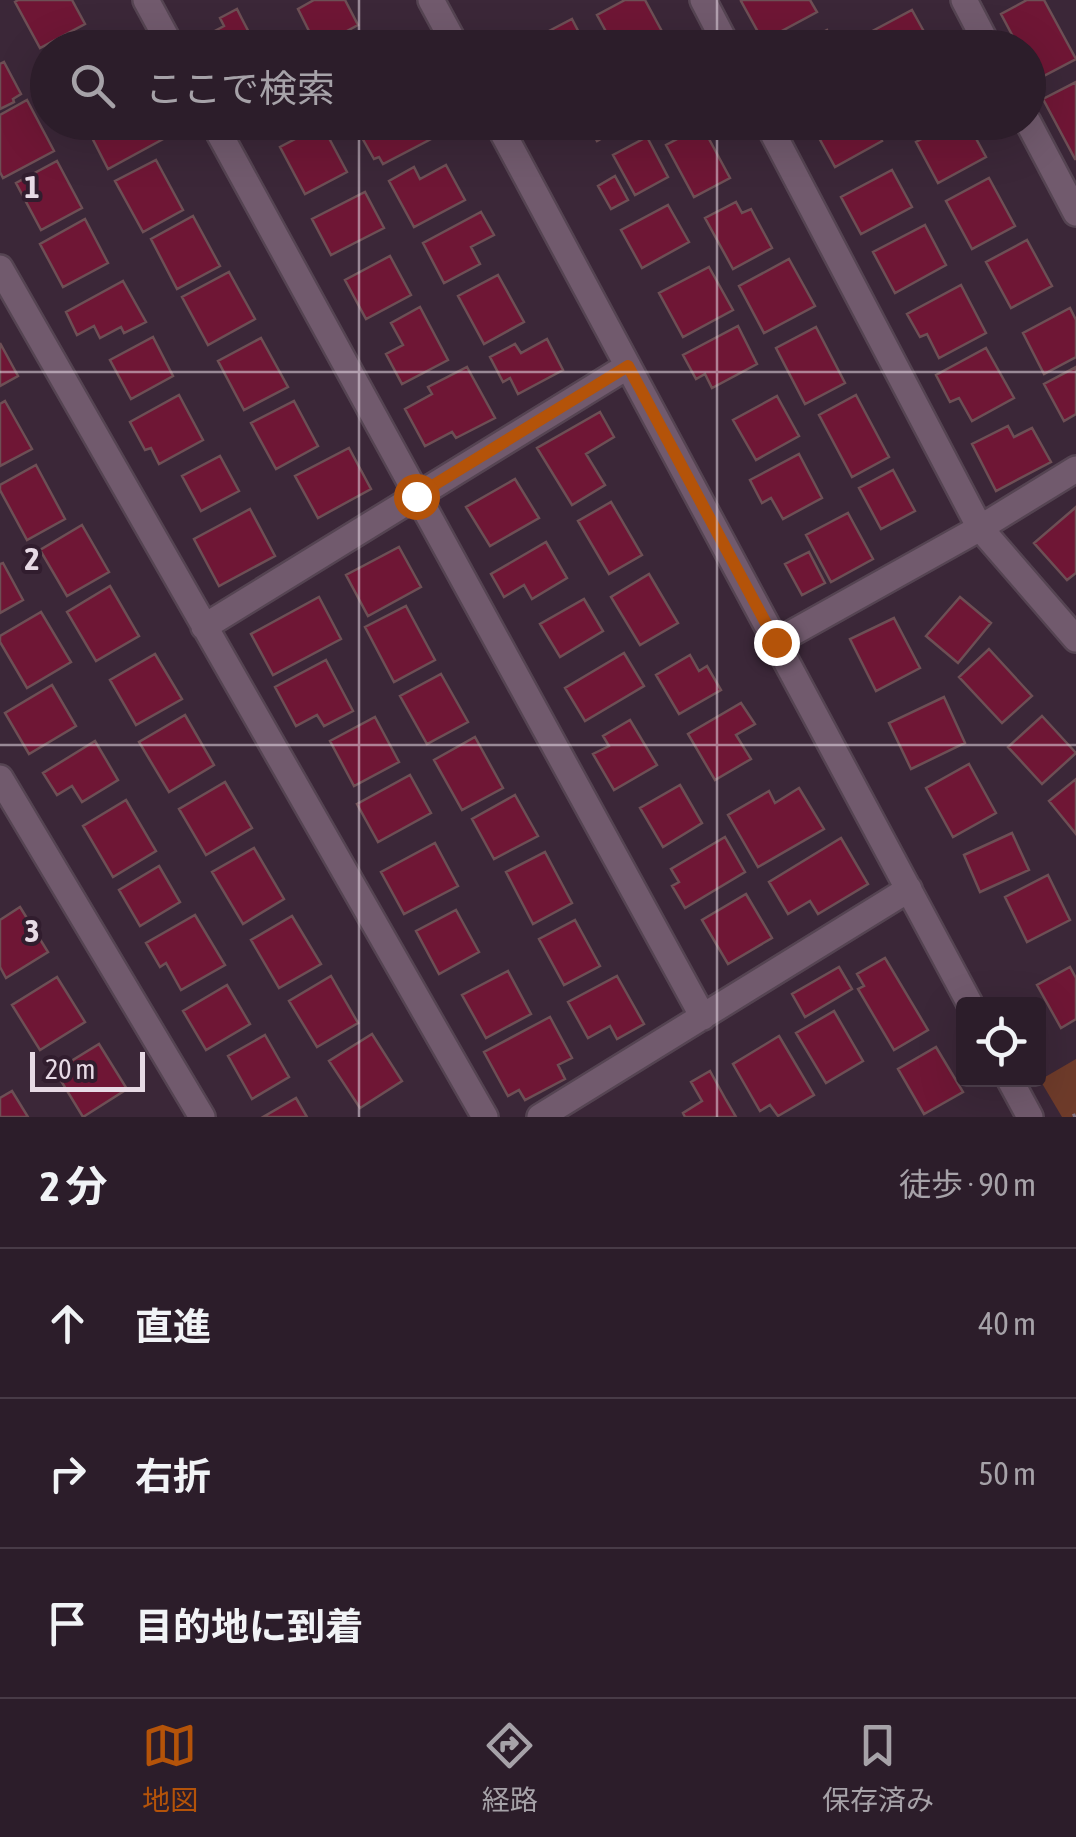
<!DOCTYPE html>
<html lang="ja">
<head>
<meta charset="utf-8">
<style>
  :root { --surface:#2c1d2a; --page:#342632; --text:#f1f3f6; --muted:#a6a2a8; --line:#483b47; --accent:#b45309 }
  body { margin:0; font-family:"Asap Condensed","Noto Sans JP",sans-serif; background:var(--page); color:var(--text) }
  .controls { position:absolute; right:30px; bottom:30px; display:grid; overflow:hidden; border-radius:10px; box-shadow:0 10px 40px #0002 }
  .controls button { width:90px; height:90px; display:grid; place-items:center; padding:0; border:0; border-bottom:2px solid var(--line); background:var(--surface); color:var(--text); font:50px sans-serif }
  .scale { position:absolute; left:30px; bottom:25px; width:115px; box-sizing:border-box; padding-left:10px; border:5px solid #e7dae5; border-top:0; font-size:28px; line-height:35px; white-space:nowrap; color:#e7dae5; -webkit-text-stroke:8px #311d2e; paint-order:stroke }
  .stop { position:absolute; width:30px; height:30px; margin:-22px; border:8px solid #b45309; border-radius:50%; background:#fff }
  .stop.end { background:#b45309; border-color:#fff; box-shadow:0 2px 10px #0008 }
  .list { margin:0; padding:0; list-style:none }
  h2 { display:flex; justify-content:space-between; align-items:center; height:130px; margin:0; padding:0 40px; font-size:42px }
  h2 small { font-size:32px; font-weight:400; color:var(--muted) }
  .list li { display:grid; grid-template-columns:65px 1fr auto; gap:30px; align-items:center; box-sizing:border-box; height:150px; padding:0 40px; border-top:2px solid var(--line) }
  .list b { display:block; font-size:38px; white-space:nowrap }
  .list em { font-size:32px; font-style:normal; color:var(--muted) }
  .icon { flex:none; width:55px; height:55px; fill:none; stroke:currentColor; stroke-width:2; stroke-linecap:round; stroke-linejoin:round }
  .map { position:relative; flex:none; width:1076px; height:1117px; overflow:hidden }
  .search { position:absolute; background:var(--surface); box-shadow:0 10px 40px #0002; left:30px; right:30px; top:30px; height:110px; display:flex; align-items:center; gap:25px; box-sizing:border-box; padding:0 35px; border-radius:55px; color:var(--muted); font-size:38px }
  .sheet { height:580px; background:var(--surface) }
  nav { display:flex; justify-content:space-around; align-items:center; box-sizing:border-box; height:140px; border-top:2px solid var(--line); background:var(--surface); font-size:28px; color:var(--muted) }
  nav a { display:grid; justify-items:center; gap:5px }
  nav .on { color:var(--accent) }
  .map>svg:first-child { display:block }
  .green { fill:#6e3b2a }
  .building { fill:#6f1635; stroke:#6d4f55; stroke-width:2.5 }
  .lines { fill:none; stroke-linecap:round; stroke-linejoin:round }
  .street-casing { stroke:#554452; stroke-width:30 }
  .path { stroke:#837281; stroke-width:6; stroke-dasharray:10 5; stroke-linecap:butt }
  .street { stroke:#715a6d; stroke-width:25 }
  .route { stroke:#b45309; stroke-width:12 }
  .grid { fill:none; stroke:#e7dae5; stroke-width:2.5; stroke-opacity:0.55 }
  .grid-label { font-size:32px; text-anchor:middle; font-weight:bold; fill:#e7dae5; stroke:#311d2e; stroke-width:8; stroke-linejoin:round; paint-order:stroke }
</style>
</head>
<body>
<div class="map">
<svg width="1076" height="1117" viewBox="0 0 1076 1117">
  <rect width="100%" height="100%" fill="#3b2738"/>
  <path class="green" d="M 1076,1059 L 1076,1117 L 1062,1117 L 1040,1080 Z"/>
  <path class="building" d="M 18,0 L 72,0 L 85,24 L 40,48 L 15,2 Z
    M 314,0 L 345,0 L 358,25 L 317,47 L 298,9 Z
    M 625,0 L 645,0 L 665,37 L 645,48 L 615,48 L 597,15 Z
    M 743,0 L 810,0 L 817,12 L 763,41 L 741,1 Z
    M 1027,0 L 1044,0 L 1076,59 L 1036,80 L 1028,65 L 1028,48 L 1019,48 L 1001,14 Z
    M 237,9 L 241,17 L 257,48 L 218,48 L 211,33 L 224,26 L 220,18 Z
    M 912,10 L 932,46 L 872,48 L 865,35 Z
    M 572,19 L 587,48 L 531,48 L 528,42 Z
    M 827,30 L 836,48 L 794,48 Z
    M 4,62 L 21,94 L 13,99 L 14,102 L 0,109 L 0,64 Z
    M 1076,82 L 1076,159 L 1075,159 L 1043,99 Z
    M 27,100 L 54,151 L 3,178 L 0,172 L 0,115 Z
    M 84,122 L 156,122 L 165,138 L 108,169 Z
    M 365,122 L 427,122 L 435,137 L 383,164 L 379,157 L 374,159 L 356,127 Z
    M 570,122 L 625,122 L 626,125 L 597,141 L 588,124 L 575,132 Z
    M 822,122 L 872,122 L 882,141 L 835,167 L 813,127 Z
    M 953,122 L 967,122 L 986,157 L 938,183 L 916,142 Z
    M 322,125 L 347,172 L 305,194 L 280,147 Z
    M 702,126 L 730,178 L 694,197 L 666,145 Z
    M 647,137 L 668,177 L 635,195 L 613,155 Z
    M 156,160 L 183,210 L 143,232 L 115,181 Z
    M 57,161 L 82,208 L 41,230 L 16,183 Z
    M 446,165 L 465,200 L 414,227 L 389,181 L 414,167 L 420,179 Z
    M 892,170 L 912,207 L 861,234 L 841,197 Z
    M 615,176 L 628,200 L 611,209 L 598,186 Z
    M 989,178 L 1015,226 L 972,249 L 946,201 Z
    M 365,192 L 384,228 L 331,255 L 312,219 Z
    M 736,202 L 742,213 L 751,209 L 772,248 L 733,269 L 705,218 Z
    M 668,205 L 689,242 L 642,268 L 621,230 Z
    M 481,212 L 494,235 L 471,247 L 480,264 L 444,283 L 423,243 Z
    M 193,216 L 220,266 L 177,289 L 151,239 Z
    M 85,219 L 108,263 L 63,287 L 40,244 Z
    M 925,225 L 946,265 L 895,293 L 873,252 Z
    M 1027,240 L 1052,286 L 1011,308 L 986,262 Z
    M 390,256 L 411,295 L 366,319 L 345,280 Z
    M 789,259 L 815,306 L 764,333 L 739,286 Z
    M 709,267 L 733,310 L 683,337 L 659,293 Z
    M 229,272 L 255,319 L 208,345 L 182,297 Z
    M 498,275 L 524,322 L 484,344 L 458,296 Z
    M 123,281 L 146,322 L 124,333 L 121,327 L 100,338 L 94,326 L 77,335 L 66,312 Z
    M 961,285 L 986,333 L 939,358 L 927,334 L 920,337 L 907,314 Z
    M 420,307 L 448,360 L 402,384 L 386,354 L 403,345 L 391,323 Z
    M 1070,308 L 1076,320 L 1076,357 L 1044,374 L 1023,333 Z
    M 738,326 L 757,364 L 712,388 L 705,374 L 696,379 L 683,355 Z
    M 816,327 L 845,383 L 805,404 L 776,348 Z
    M 153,337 L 173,376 L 131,399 L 110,360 Z
    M 261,338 L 288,387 L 244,410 L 218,361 Z
    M 547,339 L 563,370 L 518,394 L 510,378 L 503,382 L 490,357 L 515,344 L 521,353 Z
    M 0,343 L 18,376 L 0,386 Z
    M 986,348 L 1014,398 L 972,421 L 959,398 L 950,402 L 936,375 Z
    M 467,367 L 495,418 L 456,438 L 452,432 L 425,446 L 405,409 L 432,394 L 428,387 Z
    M 1076,367 L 1076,414 L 1064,421 L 1044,384 Z
    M 179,395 L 203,440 L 159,464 L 151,448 L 145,450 L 130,422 Z
    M 856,395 L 889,457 L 852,477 L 819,415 Z
    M 777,396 L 799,436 L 756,460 L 733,420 Z
    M 5,401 L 32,449 L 0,466 L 0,404 Z
    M 294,401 L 318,446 L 276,469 L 251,423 Z
    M 600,412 L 614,437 L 586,454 L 605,485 L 572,505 L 537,448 Z
    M 1008,426 L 1014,437 L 1032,428 L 1051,462 L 996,491 L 972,444 Z
    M 349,448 L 371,489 L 318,518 L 295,476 Z
    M 799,454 L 822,498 L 783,519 L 771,498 L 762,503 L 750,480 Z
    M 220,456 L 239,491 L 201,511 L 182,476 Z
    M 36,465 L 65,519 L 27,540 L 0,490 L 0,485 Z
    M 893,470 L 915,511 L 881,529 L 859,488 Z
    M 515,479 L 539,518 L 490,546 L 466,507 Z
    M 611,502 L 642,555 L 609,574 L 578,521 Z
    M 1076,507 L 1076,573 L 1067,580 L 1034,543 Z
    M 250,509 L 275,556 L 219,586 L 194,539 Z
    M 848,513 L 873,559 L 831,582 L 806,535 Z
    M 82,525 L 109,572 L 67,596 L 40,550 Z
    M 546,542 L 567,578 L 532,599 L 524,585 L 504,597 L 491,574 Z
    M 399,547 L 421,587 L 368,616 L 346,575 Z
    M 809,552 L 825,583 L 802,595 L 785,564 Z
    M 3,563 L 23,600 L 0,613 L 0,564 Z
    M 649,574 L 678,623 L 640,645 L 611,597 Z
    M 110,586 L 139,636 L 96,661 L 67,612 Z
    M 319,597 L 341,639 L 273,675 L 251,634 Z
    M 960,597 L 991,623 L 958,663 L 926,636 Z
    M 584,599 L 603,631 L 560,657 L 540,624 Z
    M 406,606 L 435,660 L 394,682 L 365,627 Z
    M 41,612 L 71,662 L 27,688 L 0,642 L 0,636 Z
    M 894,618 L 920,668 L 876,691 L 850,639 Z
    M 989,649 L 1032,696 L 1002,723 L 959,677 Z
    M 624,653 L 644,686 L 585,721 L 565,688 Z
    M 155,654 L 182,699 L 136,725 L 110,680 Z
    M 690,655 L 699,671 L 707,666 L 721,690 L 679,714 L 656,675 Z
    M 326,660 L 353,711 L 324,726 L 317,715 L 296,726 L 275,687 Z
    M 441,674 L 468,722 L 427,744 L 400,696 Z
    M 52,685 L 76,726 L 29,754 L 5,713 Z
    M 944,697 L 965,743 L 911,769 L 889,723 Z
    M 741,703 L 755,724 L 736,735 L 751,759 L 715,780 L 688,734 Z
    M 185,715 L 214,765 L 169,792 L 139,742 Z
    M 1042,716 L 1076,753 L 1042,784 L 1008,747 Z
    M 375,717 L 399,762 L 354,786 L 330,741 Z
    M 630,720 L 657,765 L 614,790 L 593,754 L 609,746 L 603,736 Z
    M 475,737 L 503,788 L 462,810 L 434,760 Z
    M 95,741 L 118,780 L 82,802 L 72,786 L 57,795 L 43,773 Z
    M 969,764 L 996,813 L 953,837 L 926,788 Z
    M 410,775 L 431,813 L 378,842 L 357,804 Z
    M 1076,779 L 1076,834 L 1049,801 Z
    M 225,782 L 252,828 L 206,855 L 179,809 Z
    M 680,785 L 702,823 L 663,847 L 640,808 Z
    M 799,788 L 824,829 L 758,867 L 728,815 L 769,791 L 775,803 Z
    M 515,795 L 538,836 L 494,859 L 472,819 Z
    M 126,800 L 156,851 L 113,877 L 83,826 Z
    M 1012,833 L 1029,870 L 980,892 L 964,855 Z
    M 725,837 L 745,872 L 685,908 L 672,886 L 679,882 L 671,869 Z
    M 841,838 L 868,884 L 818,914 L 810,901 L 788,914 L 769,882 Z
    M 435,843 L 458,886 L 404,914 L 381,872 Z
    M 254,848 L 284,899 L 243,924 L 212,872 Z
    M 545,852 L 572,903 L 533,924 L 506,872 Z
    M 159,866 L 180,902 L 140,926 L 119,890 Z
    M 1048,875 L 1070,920 L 1027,942 L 1005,897 Z
    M 746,894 L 772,938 L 728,964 L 702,920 Z
    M 20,907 L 48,952 L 6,978 L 0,967 L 0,920 Z
    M 456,910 L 479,952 L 439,974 L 416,931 Z
    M 195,915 L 225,965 L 181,990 L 166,963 L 160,967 L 146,943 Z
    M 292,916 L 321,964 L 279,988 L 251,940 Z
    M 575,920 L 600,966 L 564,985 L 539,939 Z
    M 885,958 L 928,1030 L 894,1050 L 858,989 L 864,986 L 857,974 Z
    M 839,967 L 852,989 L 805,1017 L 792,994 Z
    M 1070,967 L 1076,978 L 1076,1019 L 1061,1028 L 1037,985 Z
    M 508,971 L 531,1014 L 486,1038 L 462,995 Z
    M 331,976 L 358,1023 L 317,1047 L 289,1001 Z
    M 617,976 L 644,1024 L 617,1039 L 610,1026 L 588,1038 L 568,1002 Z
    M 57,977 L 85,1022 L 40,1050 L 12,1005 Z
    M 227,985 L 250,1024 L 206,1050 L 183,1011 Z
    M 834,1011 L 863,1061 L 826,1083 L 796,1033 Z
    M 550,1017 L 572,1058 L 558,1065 L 565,1079 L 525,1100 L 519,1090 L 508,1096 L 484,1052 Z
    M 372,1034 L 402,1081 L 360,1108 L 329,1061 Z
    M 265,1035 L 289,1077 L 252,1099 L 228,1056 Z
    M 779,1036 L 814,1095 L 778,1116 L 770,1105 L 760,1111 L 733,1064 Z
    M 99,1044 L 127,1089 L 83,1117 L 55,1071 Z
    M 936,1047 L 963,1092 L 924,1114 L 898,1069 Z
    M 710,1071 L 726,1100 L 736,1117 L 685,1117 L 683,1113 L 702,1101 L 691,1082 Z
    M 12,1091 L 28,1117 L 0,1117 L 0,1098 Z
    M 296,1098 L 307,1117 L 263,1117 Z"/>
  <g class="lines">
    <g class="street-casing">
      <path id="street" d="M 146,0 L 172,48
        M 431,0 L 457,48
        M 703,0 L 728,48
        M 964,0 L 989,48
        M 213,122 L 703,1017
        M 497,122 L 970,1004
        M 767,122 L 980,528 L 1076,639
        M 1028,122 L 1076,213
        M 0,268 L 485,1117
        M 204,627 L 628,366
        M 776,642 L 980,528 L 1076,469
        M 0,778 L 202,1117
        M 1010,1080 L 1030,1117
        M 540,1117 L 909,889"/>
    </g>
    <path class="path" d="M 1073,1117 L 1076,1116"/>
    <use href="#street" class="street"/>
  </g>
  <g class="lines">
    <path class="route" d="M 416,496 L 628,366 L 776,642"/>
  </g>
  <path class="grid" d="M 359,0 L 359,48M 717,0 L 717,48M 359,122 L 359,1117M 717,122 L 717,1117M 0,372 L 1076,372M 0,745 L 1076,745"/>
  <g class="grid-label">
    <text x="32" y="198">1</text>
    <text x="32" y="570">2</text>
    <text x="32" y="942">3</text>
  </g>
</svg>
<div class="controls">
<button><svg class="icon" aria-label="locate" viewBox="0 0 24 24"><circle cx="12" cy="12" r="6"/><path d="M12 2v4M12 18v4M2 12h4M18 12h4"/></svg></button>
</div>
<div class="scale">20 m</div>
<div class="stop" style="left:416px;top:496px"></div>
<div class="stop end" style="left:776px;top:642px"></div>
<div class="search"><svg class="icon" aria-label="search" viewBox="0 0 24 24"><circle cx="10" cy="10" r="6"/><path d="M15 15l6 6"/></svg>ここで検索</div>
</div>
<section class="sheet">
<h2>2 分<small>徒歩 · 90 m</small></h2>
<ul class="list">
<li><svg class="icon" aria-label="ahead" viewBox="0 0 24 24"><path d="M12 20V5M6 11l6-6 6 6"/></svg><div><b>直進</b></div><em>40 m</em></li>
<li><svg class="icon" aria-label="right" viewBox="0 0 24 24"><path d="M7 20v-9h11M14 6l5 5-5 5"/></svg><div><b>右折</b></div><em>50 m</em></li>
<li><svg class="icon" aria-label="arrive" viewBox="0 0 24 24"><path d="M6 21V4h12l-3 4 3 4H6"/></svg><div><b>目的地に到着</b></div></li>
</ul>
</section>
<nav>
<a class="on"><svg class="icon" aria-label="map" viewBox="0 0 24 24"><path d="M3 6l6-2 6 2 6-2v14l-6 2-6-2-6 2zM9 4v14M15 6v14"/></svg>地図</a>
<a><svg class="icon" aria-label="directions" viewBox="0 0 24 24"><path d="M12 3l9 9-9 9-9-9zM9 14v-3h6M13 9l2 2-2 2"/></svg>経路</a>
<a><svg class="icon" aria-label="saved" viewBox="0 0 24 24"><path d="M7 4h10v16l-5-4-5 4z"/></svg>保存済み</a>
</nav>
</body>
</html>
